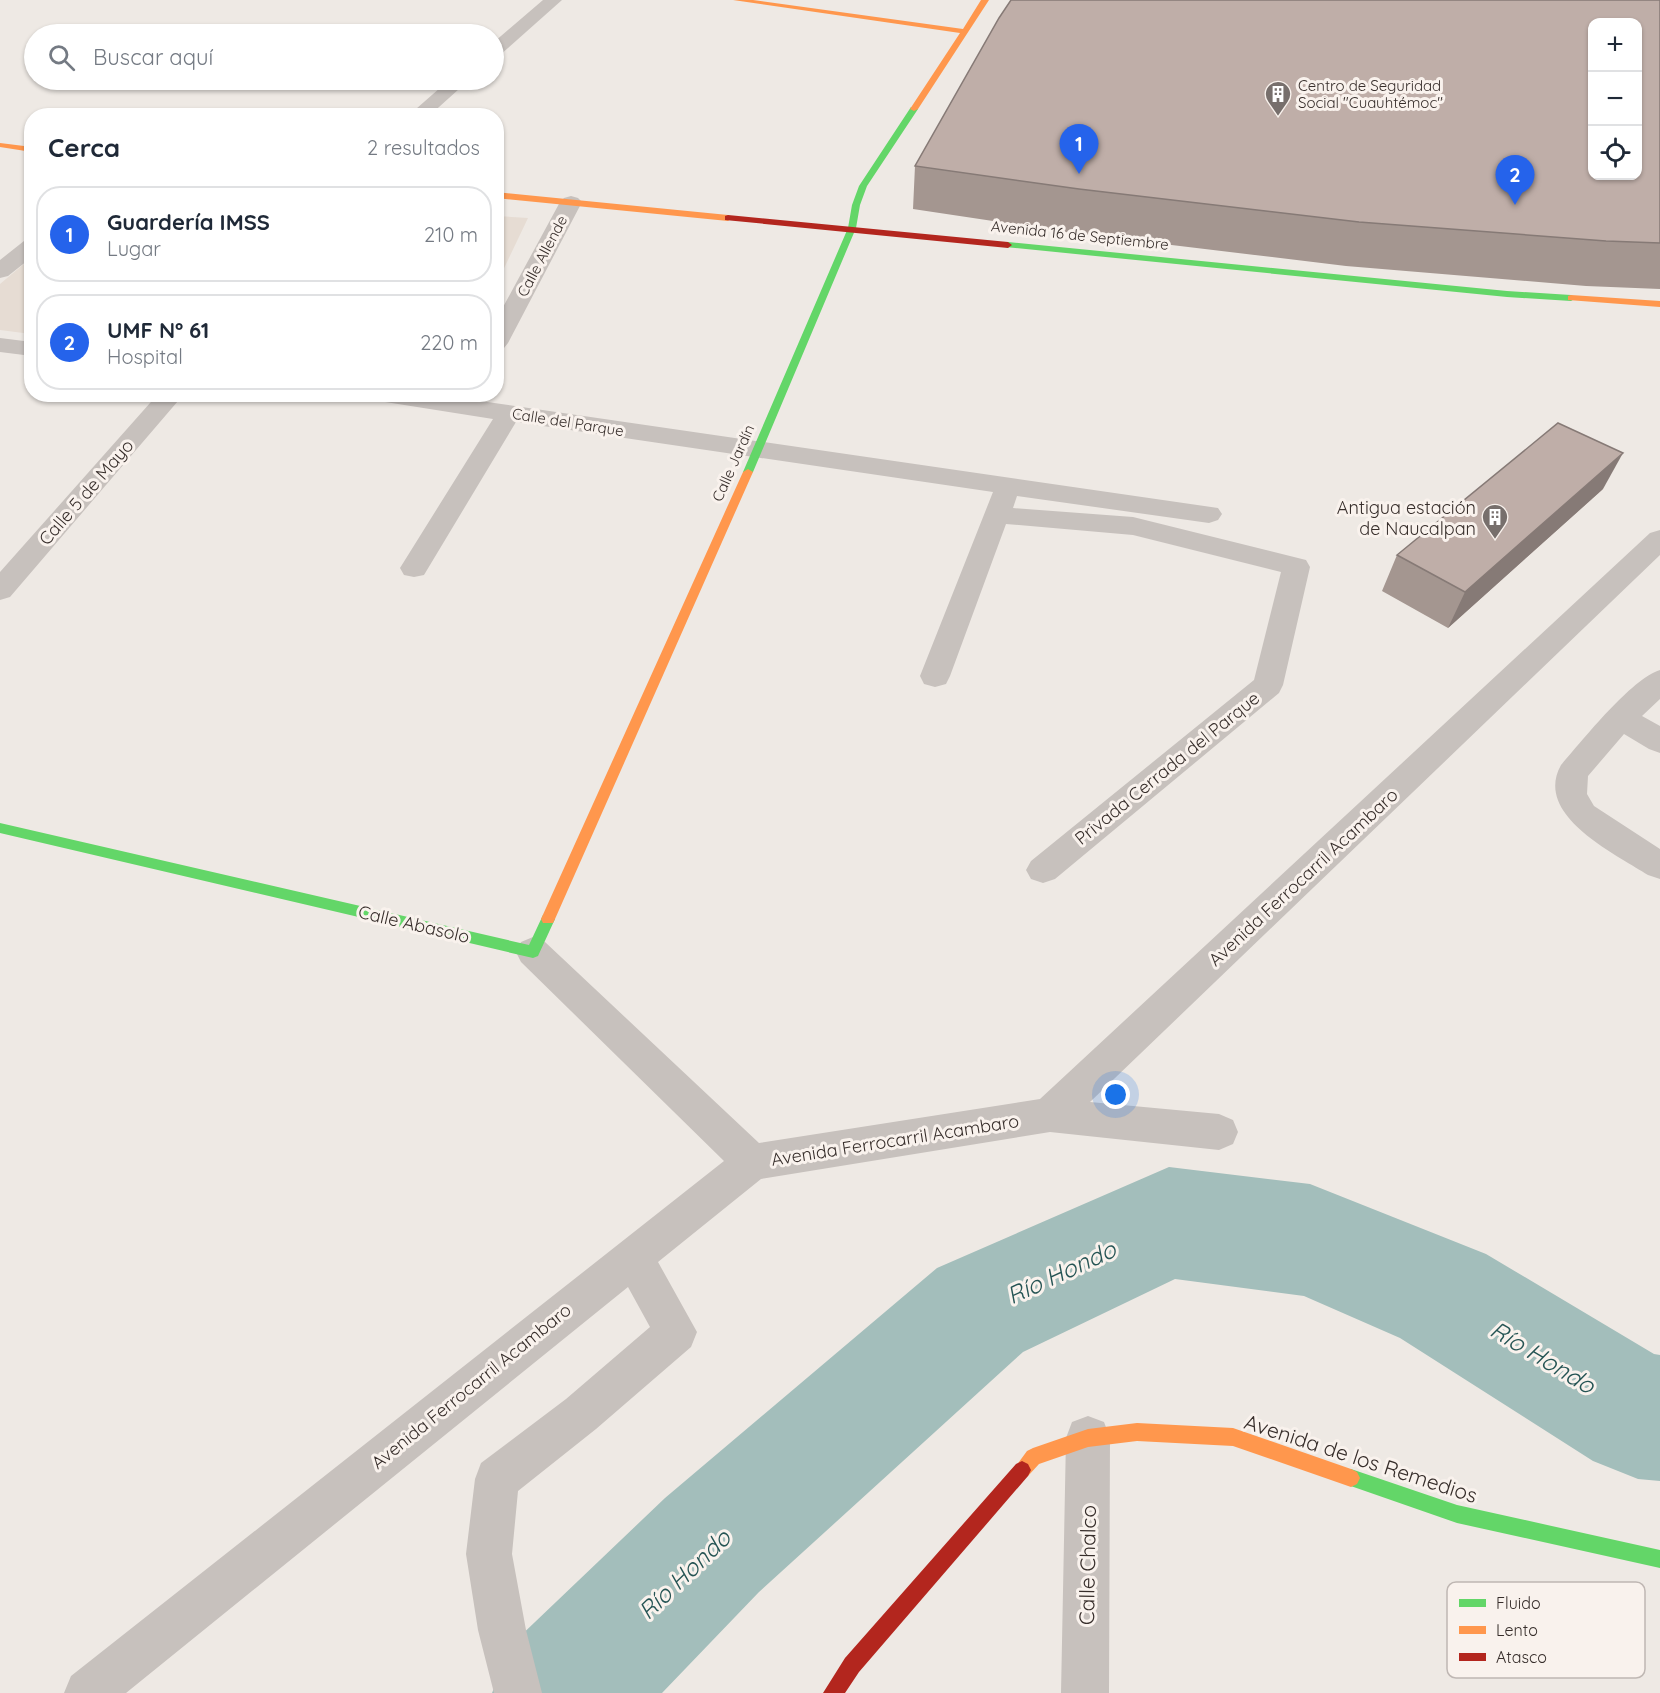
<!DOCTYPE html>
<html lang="es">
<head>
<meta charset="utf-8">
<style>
  :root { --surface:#fff; --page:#f2f2f3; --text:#1f2937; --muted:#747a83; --line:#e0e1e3; --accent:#2563eb }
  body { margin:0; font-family:Quicksand,sans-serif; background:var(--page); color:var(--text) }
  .controls { position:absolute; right:18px; top:18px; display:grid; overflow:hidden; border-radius:12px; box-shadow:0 2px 4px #0004 }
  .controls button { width:54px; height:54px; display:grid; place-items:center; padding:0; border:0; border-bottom:2px solid var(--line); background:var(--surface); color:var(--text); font:30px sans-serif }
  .you { position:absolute; left:1116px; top:1095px; width:21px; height:21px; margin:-15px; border:4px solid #fff; border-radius:50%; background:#1a73e8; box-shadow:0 0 0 9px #1a73e833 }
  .badge { display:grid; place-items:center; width:39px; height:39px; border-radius:50%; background:var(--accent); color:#fff; font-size:20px; font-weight:700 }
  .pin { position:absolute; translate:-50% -50px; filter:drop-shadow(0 2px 3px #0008) }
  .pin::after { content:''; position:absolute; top:32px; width:21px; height:18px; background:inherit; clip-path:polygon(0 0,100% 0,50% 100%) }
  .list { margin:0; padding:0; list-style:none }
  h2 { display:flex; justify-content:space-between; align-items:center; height:78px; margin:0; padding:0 24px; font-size:26px }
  h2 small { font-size:20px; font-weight:400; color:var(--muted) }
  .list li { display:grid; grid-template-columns:39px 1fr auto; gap:18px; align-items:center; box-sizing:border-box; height:96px; margin:0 12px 12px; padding:0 12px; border:2px solid var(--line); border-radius:24px }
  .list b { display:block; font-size:22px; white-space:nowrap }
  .list p { margin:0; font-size:20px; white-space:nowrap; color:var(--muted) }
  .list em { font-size:20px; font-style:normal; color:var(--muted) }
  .icon { flex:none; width:33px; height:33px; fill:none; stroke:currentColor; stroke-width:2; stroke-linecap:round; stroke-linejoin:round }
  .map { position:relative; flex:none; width:1660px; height:1693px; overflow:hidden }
  .search { position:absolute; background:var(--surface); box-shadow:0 2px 4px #0004; left:24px; top:24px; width:480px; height:66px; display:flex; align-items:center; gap:15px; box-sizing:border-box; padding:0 21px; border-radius:33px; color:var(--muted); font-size:22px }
  .panel { position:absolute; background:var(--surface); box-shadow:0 2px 4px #0004; left:24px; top:108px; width:480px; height:294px; border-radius:24px }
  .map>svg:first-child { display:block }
  .plaza { fill:#e6dcd3 }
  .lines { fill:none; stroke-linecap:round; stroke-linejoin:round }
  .river { fill:#a3bebb; fill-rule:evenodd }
  .street { fill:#c7c1bd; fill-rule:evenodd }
  .fast { fill:#63d668; fill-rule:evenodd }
  .slow { fill:#ff974d; fill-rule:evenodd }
  .jam { fill:#b3261e; fill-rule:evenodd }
  .wall { fill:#a49690 }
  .shaded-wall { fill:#867a76 }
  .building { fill:#bfaea8; stroke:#867a76; stroke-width:1.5; fill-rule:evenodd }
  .labels { text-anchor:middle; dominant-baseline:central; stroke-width:6; stroke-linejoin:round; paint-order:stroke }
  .far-poi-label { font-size:15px; fill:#372e2b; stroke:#f9f2ed; text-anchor:start }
  .far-street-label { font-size:15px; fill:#372e2b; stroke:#f9f2ed }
  .street-label { font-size:18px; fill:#372e2b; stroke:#f9f2ed }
  .poi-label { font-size:18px; fill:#372e2b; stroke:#f9f2ed; text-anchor:end }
  .near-street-label { font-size:21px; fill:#372e2b; stroke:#f9f2ed }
  .near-water-label { font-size:24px; font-style:italic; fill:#255454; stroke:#f9f2ed }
  .key { fill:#f9f2ed; stroke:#bfb7b3; stroke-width:1.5 }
  .key-label { font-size:16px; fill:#372e2b }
</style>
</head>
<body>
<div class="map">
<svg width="1660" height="1693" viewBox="0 0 1660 1693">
  <rect width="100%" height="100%" fill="#eee9e4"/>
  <path class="plaza" d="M 497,216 L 528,218 L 497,283 L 496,216 Z
    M 31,258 L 31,334 L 0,330 L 0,284 Z"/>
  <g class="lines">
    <path class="river" d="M 1169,1167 L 1310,1184 L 1486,1254 L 1654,1354 L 1660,1355 L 1660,1481 L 1638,1479 L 1593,1461 L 1400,1338 L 1304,1296 L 1175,1279 L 1023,1352 L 759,1592 L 662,1693 L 492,1693 L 513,1643 L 665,1498 L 937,1268 Z"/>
    <path class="street" d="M 543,0 L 562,0 L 500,55 L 494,56 L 494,42 Z
      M 449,80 L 469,80 L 429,116 L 408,116 Z
      M 571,196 L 578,198 L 582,202 L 508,343 L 504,348 L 496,350 L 496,320 L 560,202 L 564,198 Z
      M 32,240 L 32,257 L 8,276 L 0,278 L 0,260 L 24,241 Z
      M 0,338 L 32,342 L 32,356 L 0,352 Z
      M 158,394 L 184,394 L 10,597 L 0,600 L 0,572 Z
      M 367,394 L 432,394 L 1218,508 L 1222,514 L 1218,520 L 1209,523 L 1017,496 L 1013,508 L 1133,517 L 1306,560 L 1310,567 L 1283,685 L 1279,693 L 1055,879 L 1043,883 L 1031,879 L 1026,870 L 1031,861 L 1254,680 L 1281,572 L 1133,535 L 1006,524 L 950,676 L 946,684 L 935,687 L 924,684 L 920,676 L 993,492 L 516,422 L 424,575 L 414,577 L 404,575 L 400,568 L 493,419 L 379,401 L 370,399 Z
      M 1660,530 L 1660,555 L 1090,1102 L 1219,1114 L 1233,1120 L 1238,1132 L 1233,1144 L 1219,1150 L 1050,1132 L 761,1179 L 658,1262 L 697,1332 L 691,1347 L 596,1429 L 518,1491 L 512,1554 L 526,1630 L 542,1693 L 494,1693 L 478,1630 L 466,1554 L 475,1479 L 481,1463 L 566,1399 L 650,1327 L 628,1287 L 126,1693 L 64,1693 L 71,1676 L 724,1161 L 521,962 L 516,952 L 521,942 L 533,937 L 545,942 L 759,1143 L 1040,1099 L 1650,533 Z
      M 1660,670 L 1660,699 L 1642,716 L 1660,726 L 1660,753 L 1649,749 L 1624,734 L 1588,776 L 1587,794 L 1594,806 L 1660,849 L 1660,879 L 1648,875 C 1614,853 1533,815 1561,765 C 1583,740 1631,679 1660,670 Z
      M 1088,1416 L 1104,1422 L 1110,1438 L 1109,1693 L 1061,1693 L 1066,1438 L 1072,1422 Z"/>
    <path class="fast" d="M 911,107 L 918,109 L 867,186 L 860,205 L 856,228 L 753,472 L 748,475 L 744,474 L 743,472 L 848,228 L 852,205 L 859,186 Z
      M 1008,242 L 1507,291 L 1571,295 L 1576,298 L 1571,301 L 1507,297 L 1005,247 L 1004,245 Z
      M 0,823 L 529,945 L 543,915 L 553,915 L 555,919 L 538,956 L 533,958 L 0,833 Z
      M 1351,1469 L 1457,1505 L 1660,1550 L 1660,1568 L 1457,1523 L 1345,1484 L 1342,1478 L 1345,1472 Z"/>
    <path class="slow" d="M 733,0 L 753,0 L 963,29 L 981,0 L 989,0 L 918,109 L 914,111 L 910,109 L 960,33 Z
      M 0,143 L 32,147 L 32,152 L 0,147 Z
      M 496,192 L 728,215 L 732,218 L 728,221 L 496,198 Z
      M 1571,295 L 1660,301 L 1660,307 L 1568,300 L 1568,296 Z
      M 748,469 L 753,472 L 555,919 L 553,923 L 543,923 L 541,919 L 743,472 Z
      M 1137,1423 L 1233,1428 L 1351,1469 L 1357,1472 L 1360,1478 L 1357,1484 L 1351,1487 L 1233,1446 L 1137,1441 L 1088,1447 L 1039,1464 L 1028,1476 L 1022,1479 L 1016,1476 L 1013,1470 L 1027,1451 L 1033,1448 L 1088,1429 Z"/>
    <path class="jam" d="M 728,215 L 1008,242 L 1012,245 L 1008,248 L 725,220 L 725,216 Z
      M 1022,1461 L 1028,1464 L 1031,1470 L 1028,1476 L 859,1672 L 845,1693 L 823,1693 L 845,1658 L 1016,1464 Z"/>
  </g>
  <path class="wall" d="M 1660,0 L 1660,289 L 1586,286 L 1346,266 L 1072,233 L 913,209 L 915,166 Z
    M 1603,489 L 1448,628 L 1382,591 L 1397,555 Z"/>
  <path class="shaded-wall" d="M 1623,453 L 1603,489 L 1448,628 L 1465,592 Z"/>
  <path class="building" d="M 1011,0 L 1660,0 L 1660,243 L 1606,241 L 1359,222 L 1079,189 L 915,166 L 999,18 ZM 1593,22 L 1638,22 L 1638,176 L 1593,176 Z
    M 1558,423 L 1623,453 L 1465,592 L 1397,555 Z"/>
  <defs>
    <g id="building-pin" transform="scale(1.35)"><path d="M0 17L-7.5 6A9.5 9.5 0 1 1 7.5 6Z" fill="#776f6c" stroke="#f9f2ed"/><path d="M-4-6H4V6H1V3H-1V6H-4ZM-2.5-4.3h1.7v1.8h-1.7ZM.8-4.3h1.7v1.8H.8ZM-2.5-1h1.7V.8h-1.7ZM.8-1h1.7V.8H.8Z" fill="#fff"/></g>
  </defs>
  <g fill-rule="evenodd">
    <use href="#building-pin" x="1278" y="94"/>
    <use href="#building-pin" x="1495" y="517"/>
  </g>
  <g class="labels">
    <g class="far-poi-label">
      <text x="1298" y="85">Centro de Seguridad<tspan x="1298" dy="17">Social "Cuauhtémoc"</tspan></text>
    </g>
    <g class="far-street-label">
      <text transform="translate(1080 235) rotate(6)">Avenida 16 de Septiembre</text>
      <text transform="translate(542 256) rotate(-62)">Calle Allende</text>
      <text transform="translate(568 422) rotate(9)">Calle del Parque</text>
      <text transform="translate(733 463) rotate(-66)">Calle Jardín</text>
    </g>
    <g class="street-label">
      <text transform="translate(86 492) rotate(-49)">Calle 5 de Mayo</text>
      <text transform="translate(1167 768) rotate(-39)">Privada Cerrada del Parque</text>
      <text transform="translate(1303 877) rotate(-43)">Avenida Ferrocarril Acambaro</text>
      <text transform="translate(414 924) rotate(13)">Calle Abasolo</text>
      <text transform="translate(895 1140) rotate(-9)">Avenida Ferrocarril Acambaro</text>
      <text transform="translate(471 1386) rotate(-39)">Avenida Ferrocarril Acambaro</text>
    </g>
    <g class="poi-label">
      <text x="1476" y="507">Antigua estación<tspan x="1476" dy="21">de Naucalpan</tspan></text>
    </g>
    <g class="near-street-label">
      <text transform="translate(1361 1458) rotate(18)">Avenida de los Remedios</text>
      <text transform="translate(1087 1565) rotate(-89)">Calle Chalco</text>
    </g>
    <g class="near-water-label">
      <text transform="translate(1061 1272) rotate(-25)">Río Hondo</text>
      <text transform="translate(1543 1357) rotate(31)">Río Hondo</text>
      <text transform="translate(684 1574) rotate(-44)">Río Hondo</text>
    </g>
  </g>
  <rect x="1447" y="1582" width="198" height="96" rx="9" class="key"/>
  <rect x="1459" y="1599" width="27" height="8" fill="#63d668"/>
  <rect x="1459" y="1626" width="27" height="8" fill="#ff974d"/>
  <rect x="1459" y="1653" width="27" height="8" fill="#b3261e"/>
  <g class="key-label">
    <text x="1496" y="1609">Fluido</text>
    <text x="1496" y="1636">Lento</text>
    <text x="1496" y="1663">Atasco</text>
  </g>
</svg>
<div class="controls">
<button>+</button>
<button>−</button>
<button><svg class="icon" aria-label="locate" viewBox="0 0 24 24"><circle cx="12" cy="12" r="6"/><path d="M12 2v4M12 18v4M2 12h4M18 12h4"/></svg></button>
</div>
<div class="you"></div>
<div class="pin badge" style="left:1079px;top:174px">1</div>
<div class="pin badge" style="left:1515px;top:205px">2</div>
<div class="search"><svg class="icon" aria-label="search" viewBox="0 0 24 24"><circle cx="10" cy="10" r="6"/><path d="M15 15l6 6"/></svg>Buscar aquí</div>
<section class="panel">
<h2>Cerca<small>2 resultados</small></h2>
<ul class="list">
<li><span class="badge">1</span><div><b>Guardería IMSS</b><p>Lugar</p></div><em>210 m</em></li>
<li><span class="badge">2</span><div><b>UMF Nº 61</b><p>Hospital</p></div><em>220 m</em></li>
</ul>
</section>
</div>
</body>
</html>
